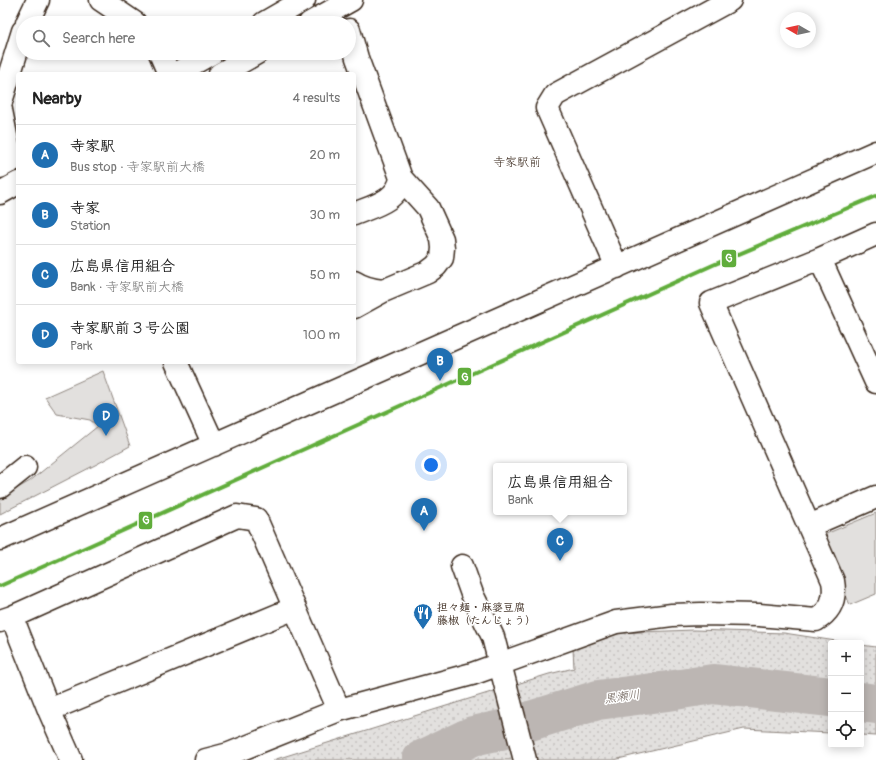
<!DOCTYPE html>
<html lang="en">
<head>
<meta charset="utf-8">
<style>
  :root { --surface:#fff; --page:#f2f2f2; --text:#222; --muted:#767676; --line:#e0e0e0; --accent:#1f6fb2 }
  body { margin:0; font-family:Pangolin,"Klee One",sans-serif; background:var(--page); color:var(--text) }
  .controls { position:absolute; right:12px; bottom:12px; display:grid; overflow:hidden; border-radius:4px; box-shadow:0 2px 10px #0003 }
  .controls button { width:36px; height:36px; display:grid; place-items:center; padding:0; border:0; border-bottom:1px solid var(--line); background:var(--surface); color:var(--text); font:20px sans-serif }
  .compass { position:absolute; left:780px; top:12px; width:36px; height:36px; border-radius:50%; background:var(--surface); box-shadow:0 2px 10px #0003; rotate:279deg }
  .you { position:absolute; left:431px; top:465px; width:14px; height:14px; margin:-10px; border:3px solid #fff; border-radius:50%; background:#1a73e8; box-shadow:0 0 0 6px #1a73e833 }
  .badge { display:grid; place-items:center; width:26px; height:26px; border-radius:50%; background:var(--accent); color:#fff; font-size:13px; font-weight:700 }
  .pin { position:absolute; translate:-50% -33px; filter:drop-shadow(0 1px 2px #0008) }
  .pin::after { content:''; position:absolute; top:21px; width:14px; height:12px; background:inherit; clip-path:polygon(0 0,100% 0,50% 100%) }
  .popup { position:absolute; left:493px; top:463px; width:134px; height:52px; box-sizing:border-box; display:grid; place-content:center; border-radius:4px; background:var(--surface); filter:drop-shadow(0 1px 3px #0005); font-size:13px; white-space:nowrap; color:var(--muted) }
  .popup b { font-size:15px; color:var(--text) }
  .popup::after { content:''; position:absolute; left:50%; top:100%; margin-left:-8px; border:8px solid transparent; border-top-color:var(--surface) }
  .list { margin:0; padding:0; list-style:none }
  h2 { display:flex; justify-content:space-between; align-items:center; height:52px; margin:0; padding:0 16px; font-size:17px }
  h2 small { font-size:13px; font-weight:400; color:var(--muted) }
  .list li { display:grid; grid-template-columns:26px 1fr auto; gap:12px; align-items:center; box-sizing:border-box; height:60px; padding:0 16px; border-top:1px solid var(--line) }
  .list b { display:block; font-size:15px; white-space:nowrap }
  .list p { margin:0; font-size:13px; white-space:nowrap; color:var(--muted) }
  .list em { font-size:13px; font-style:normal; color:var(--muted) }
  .icon { flex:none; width:22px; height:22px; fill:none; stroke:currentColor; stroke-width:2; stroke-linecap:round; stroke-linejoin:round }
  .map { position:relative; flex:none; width:876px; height:760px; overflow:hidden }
  .search { position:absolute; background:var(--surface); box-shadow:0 2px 10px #0003; left:16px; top:16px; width:340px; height:44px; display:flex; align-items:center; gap:10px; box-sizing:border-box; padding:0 14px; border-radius:22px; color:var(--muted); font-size:15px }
  .panel { position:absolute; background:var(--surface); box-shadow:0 2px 10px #0003; left:16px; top:72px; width:340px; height:292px; border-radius:4px }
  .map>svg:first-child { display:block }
  .grass { fill:url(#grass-dots); stroke:#8e857e }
  .green { fill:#e2e0de; stroke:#8e857e }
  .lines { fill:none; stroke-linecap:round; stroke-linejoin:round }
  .river { stroke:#bcb6b3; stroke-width:40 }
  .minor-casing { stroke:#3b2a1e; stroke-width:25 }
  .major-casing { stroke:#3b2a1e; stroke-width:25 }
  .minor { stroke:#fff; stroke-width:22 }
  .major { stroke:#fff; stroke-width:22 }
  .rail-1-casing { stroke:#fff; stroke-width:7 }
  .rail-1 { stroke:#60ad3b; stroke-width:4 }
  .labels { text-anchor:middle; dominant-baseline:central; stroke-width:3; stroke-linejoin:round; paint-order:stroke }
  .poi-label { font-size:11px; font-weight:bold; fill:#3b2a1e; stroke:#fff; text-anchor:start }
  .neighbourhood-label { font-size:12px; fill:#3b2a1e; stroke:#fff }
  .water-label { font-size:12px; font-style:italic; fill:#685b52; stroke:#fff }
  .line-badge { stroke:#fff; stroke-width:1.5 }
  .badge-label { font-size:11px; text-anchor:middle; font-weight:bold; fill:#fff }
</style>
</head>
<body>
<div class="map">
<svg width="876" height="760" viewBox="0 0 876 760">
  <defs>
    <pattern id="grass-dots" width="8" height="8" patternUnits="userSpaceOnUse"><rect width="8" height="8" fill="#e2e0de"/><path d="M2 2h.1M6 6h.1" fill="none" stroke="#c3c0be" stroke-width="1.8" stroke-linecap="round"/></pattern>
  </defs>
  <rect width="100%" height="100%" fill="#fff"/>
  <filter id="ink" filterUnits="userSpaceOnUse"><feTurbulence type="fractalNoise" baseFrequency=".025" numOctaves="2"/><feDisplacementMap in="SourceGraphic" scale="8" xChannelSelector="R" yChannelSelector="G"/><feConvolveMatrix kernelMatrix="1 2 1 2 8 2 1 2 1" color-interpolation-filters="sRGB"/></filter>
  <g filter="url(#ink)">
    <path class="grass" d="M 694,630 L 784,633 L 849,643 L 831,643 L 831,733 L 744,729 L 614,760 L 273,760 L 549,674 L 574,668 L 573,649 L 615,633 Z
      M 861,645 L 876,647 L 876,736 L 861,735 Z"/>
    <path class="green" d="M 103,371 L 130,446 L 97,464 L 0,514 L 0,500 L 4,496 L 30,481 L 98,426 L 90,420 L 57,414 L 45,397 Z
      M 876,513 L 876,594 L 850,605 L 821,536 Z"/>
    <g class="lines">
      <path class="river" d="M 861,702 L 876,704
        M 422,760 L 473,736 L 501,730 L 598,700 L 668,691 L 713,684 L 831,697"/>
      <g class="minor-casing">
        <path id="minor" d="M 101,0 L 135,23
          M 27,23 L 38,0
          M 349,30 L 357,58 L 401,178
          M 160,53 L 169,74
          M 11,161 L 0,105 L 23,31
          M 354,214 C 373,206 398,201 401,178 L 428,208 L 442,239 L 443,248 L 442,258 L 436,266 L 428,272 L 383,291 L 354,307
          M 820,259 L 876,382
          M 617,267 L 547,108 L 555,95 L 730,0
          M 354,282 C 363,288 372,290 383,291
          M 176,362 L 214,445
          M 0,487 L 25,467
          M 809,526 L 876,497
          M 0,539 L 876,152
          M 462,566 L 472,594 L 493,637 L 525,760
          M 12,617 L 237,516 L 256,519 L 339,710
          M 0,621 L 12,617 L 49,710 L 71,760
          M 49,710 L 295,608
          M 206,760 L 229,754 L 339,710 L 472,674 L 616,622 L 672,615 L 701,614 L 759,615 L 816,620 C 831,611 836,598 833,581 L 711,303 L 820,259 L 876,234"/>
      </g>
      <g class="major-casing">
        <path id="major" d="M 264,23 L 304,0
          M 310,23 L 351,0
          M 175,74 L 212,53
          M 220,74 L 257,53
          M 0,167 L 18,157
          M 0,193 L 18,183"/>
      </g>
      <use href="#minor" class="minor"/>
      <use href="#major" class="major"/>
      <g class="rail-1-casing">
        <path id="rail-1" d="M 0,586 L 713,265 L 876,196"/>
      </g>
      <use href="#rail-1" class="rail-1"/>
    </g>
  </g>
  <defs>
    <g id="restaurant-pin" transform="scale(1)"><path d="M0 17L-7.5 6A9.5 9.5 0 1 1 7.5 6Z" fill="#1f6fb2" stroke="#fff"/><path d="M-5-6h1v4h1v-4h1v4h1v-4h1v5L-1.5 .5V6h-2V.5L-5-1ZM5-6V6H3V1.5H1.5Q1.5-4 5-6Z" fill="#fff"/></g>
  </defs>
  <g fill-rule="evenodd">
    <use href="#restaurant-pin" x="423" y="613"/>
  </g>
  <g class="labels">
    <g class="poi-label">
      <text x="437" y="607">担々麺・麻婆豆腐<tspan x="437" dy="13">藤椒（たんじょう）</tspan></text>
    </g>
    <g class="neighbourhood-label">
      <text x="517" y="162">寺家駅前</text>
    </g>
    <g class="water-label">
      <text transform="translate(622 697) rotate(-8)">黒瀬川</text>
    </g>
  </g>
  <g class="line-badge">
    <rect x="721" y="249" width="16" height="19" rx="4" fill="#60ad3b"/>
    <rect x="457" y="367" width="15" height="19" rx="4" fill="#60ad3b"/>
    <rect x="138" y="511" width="15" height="19" rx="4" fill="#60ad3b"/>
  </g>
  <g class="badge-label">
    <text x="729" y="262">G</text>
    <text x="465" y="381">G</text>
    <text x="146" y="524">G</text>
  </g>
</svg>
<div class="controls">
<button>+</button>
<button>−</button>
<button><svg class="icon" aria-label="locate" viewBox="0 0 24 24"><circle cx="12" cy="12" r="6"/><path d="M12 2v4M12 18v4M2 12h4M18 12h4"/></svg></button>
</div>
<svg class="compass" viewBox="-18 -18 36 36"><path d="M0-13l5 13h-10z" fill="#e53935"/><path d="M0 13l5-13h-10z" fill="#767676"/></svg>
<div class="you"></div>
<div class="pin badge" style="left:424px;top:531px">A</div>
<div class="pin badge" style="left:440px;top:381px">B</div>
<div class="pin badge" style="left:560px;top:561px">C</div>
<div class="popup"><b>広島県信用組合</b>Bank</div>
<div class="pin badge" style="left:106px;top:436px">D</div>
<div class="search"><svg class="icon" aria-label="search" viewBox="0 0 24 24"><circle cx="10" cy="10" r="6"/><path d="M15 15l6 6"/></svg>Search here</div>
<section class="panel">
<h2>Nearby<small>4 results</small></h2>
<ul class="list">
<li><span class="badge">A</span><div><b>寺家駅</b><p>Bus stop · 寺家駅前大橋</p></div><em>20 m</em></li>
<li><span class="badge">B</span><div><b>寺家</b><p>Station</p></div><em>30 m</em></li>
<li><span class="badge">C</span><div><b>広島県信用組合</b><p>Bank · 寺家駅前大橋</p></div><em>50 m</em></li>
<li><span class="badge">D</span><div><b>寺家駅前３号公園</b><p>Park</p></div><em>100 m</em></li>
</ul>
</section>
</div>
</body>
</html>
